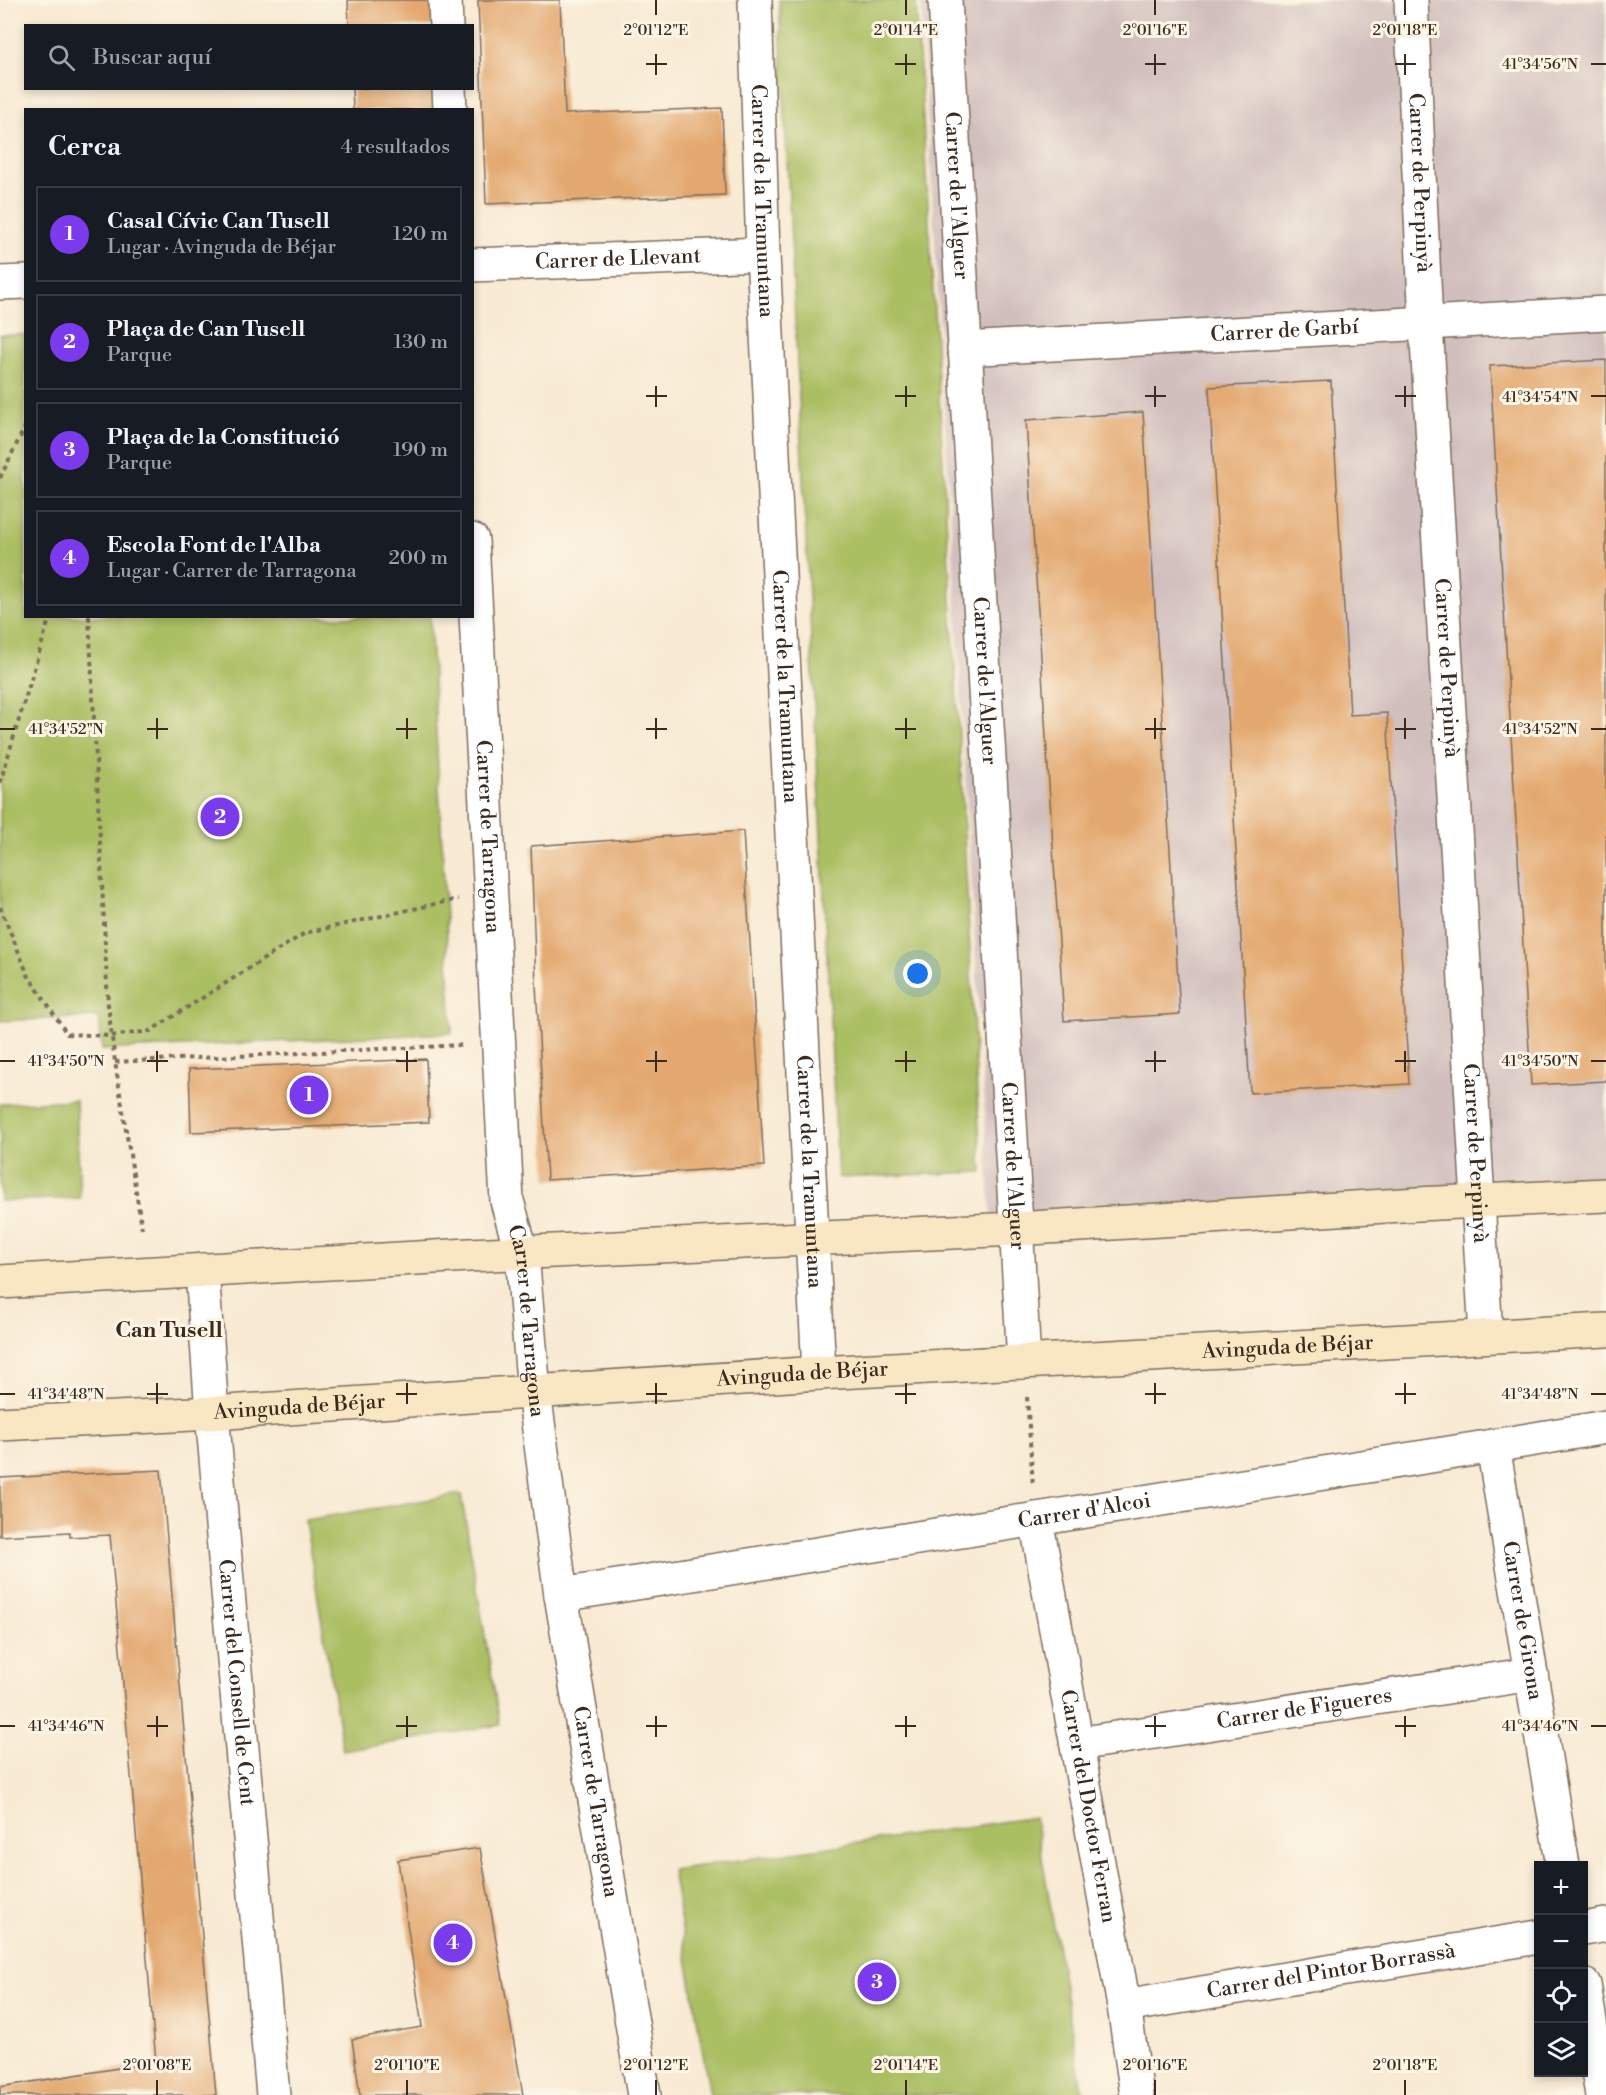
<!DOCTYPE html>
<html lang="es">
<head>
<meta charset="utf-8">
<style>
  :root { --surface:#171b24; --page:#242831; --text:#f1f3f6; --muted:#9ea1a6; --line:#363941; --accent:#7c3aed }
  body { margin:0; font-family:"Libre Bodoni",serif; background:var(--page); color:var(--text) }
  .controls { position:absolute; right:18px; bottom:18px; display:grid; overflow:hidden; border-radius:0px; box-shadow:0 3px 9px #0003 }
  .controls button { width:54px; height:54px; display:grid; place-items:center; padding:0; border:0; border-bottom:2px solid var(--line); background:var(--surface); color:var(--text); font:30px sans-serif }
  .you { position:absolute; left:918px; top:974px; width:21px; height:21px; margin:-15px; border:4px solid #fff; border-radius:50%; background:#1a73e8; box-shadow:0 0 0 9px #1a73e833 }
  .badge { display:grid; place-items:center; width:39px; height:39px; border-radius:50%; background:var(--accent); color:#fff; font-size:20px; font-weight:700 }
  .pin { position:absolute; translate:-50% -50%; border:3px solid #fff; box-shadow:0 2px 6px #0006 }
  .list { margin:0; padding:0; list-style:none }
  h2 { display:flex; justify-content:space-between; align-items:center; height:78px; margin:0; padding:0 24px; font-size:26px }
  h2 small { font-size:20px; font-weight:400; color:var(--muted) }
  .list li { display:grid; grid-template-columns:39px 1fr auto; gap:18px; align-items:center; box-sizing:border-box; height:96px; margin:0 12px 12px; padding:0 12px; border:2px solid var(--line); border-radius:0px }
  .list b { display:block; font-size:22px; white-space:nowrap }
  .list p { margin:0; font-size:20px; white-space:nowrap; color:var(--muted) }
  .list em { font-size:20px; font-style:normal; color:var(--muted) }
  .icon { flex:none; width:33px; height:33px; fill:none; stroke:currentColor; stroke-width:2; stroke-linecap:round; stroke-linejoin:round }
  .map { position:relative; flex:none; width:1606px; height:2095px; overflow:hidden }
  .search { position:absolute; background:var(--surface); box-shadow:0 3px 9px #0003; left:24px; top:24px; width:450px; height:66px; display:flex; align-items:center; gap:15px; box-sizing:border-box; padding:0 21px; border-radius:0px; color:var(--muted); font-size:22px }
  .panel { position:absolute; background:var(--surface); box-shadow:0 3px 9px #0003; left:24px; top:108px; width:450px; height:510px; border-radius:0px }
  .map>svg:first-child { display:block }
  .industrial { fill:#d1bfbe }
  .green { fill:#aabe62; stroke:#727440; stroke-width:1.5 }
  .building { fill:#e3a86f }
  .lines { fill:none; stroke-linecap:round; stroke-linejoin:round }
  .street-casing { stroke:#7d6d5d; stroke-width:36 }
  .secondary-casing { stroke:#7d6d5d; stroke-width:36 }
  .path { stroke:#7d6d5d; stroke-width:4; stroke-dasharray:4.5 4.5; stroke-linecap:butt }
  .street { stroke:#fff; stroke-width:33 }
  .secondary { stroke:#f9e7c3; stroke-width:33 }
  .ticks { fill:none; stroke:#3b2a1e; stroke-width:2 }
  .labels { text-anchor:middle; dominant-baseline:central; stroke-width:6; stroke-linejoin:round; paint-order:stroke }
  .street-label { font-size:21px; fill:#3b2a1e; stroke:#fcf5e5 }
  .neighbourhood-label { font-size:22px; font-weight:bold; fill:#3b2a1e; stroke:#fcf5e5 }
  .ticks-label { font-size:15px; text-anchor:middle; fill:#3b2a1e; stroke:#fcf5e5; stroke-width:6; stroke-linejoin:round; paint-order:stroke }
</style>
</head>
<body>
<div class="map">
<svg width="1606" height="2095" viewBox="0 0 1606 2095">
  <rect width="100%" height="100%" fill="#fcf5e5"/>
  <filter id="ink" filterUnits="userSpaceOnUse"><feTurbulence type="fractalNoise" baseFrequency=".0167" numOctaves="2"/><feDisplacementMap in="SourceGraphic" scale="12" xChannelSelector="R" yChannelSelector="G"/><feConvolveMatrix kernelMatrix="1 2 1 2 8 2 1 2 1" color-interpolation-filters="sRGB"/></filter>
  <filter id="wash" filterUnits="userSpaceOnUse"><feTurbulence type="fractalNoise" baseFrequency=".008" numOctaves="4" result="noise"/><feDisplacementMap in="SourceGraphic" scale="24" xChannelSelector="R" yChannelSelector="G"/><feGaussianBlur stdDeviation="1.35" result="paint"/><feColorMatrix in="noise" values="0 0 0 0 0 0 0 0 0 0 0 0 0 0 0 0 0 1.4 0 .05"/><feComposite in="paint" operator="in"/></filter>
  <g filter="url(#wash)">
    <rect width="100%" height="100%" fill="#f8ead3"/>
    <path class="industrial" d="M 921,0 L 1606,0 L 1606,1192 L 992,1237 Z"/>
    <path class="green" d="M 779,0 L 916,0 L 961,770 L 977,1095 L 982,1172 L 838,1178 Z
      M 0,335 L 25,335 L 26,616 L 430,617 L 452,1033 L 102,1050 L 99,1017 L 0,1021 Z
      M 76,1100 L 80,1198 L 0,1201 L 0,1104 Z
      M 461,1494 L 500,1725 L 343,1751 L 305,1520 Z
      M 1035,1817 L 1083,2095 L 710,2095 L 672,1870 Z"/>
    <g id="blocks">
      <path class="building" d="M 348,0 L 433,0 L 434,26 L 349,26 Z
        M 478,0 L 560,0 L 565,114 L 722,108 L 725,195 L 486,204 Z
        M 352,88 L 437,88 L 438,110 L 353,110 Z
        M 1606,360 L 1606,1081 L 1531,1085 L 1490,366 Z
        M 1331,381 L 1350,715 L 1387,713 L 1409,1084 L 1250,1093 L 1209,387 Z
        M 1143,412 L 1180,1014 L 1064,1021 L 1026,420 Z
        M 743,831 L 764,1166 L 547,1180 L 536,985 L 531,846 Z
        M 426,1059 L 429,1122 L 191,1132 L 189,1069 Z
        M 161,1470 L 216,2095 L 0,2095 L 0,2087 L 156,2062 L 110,1535 L 70,1537 L 70,1532 L 0,1536 L 0,1478 Z
        M 480,1848 L 523,2095 L 360,2095 L 352,2039 L 422,2027 L 398,1860 Z"/>
    </g>
  </g>
  <g filter="url(#ink)">
    <use href="#blocks" fill-opacity="0" stroke="#7d6d5d" stroke-width="1.5"/>
    <g class="lines">
      <g class="street-casing">
        <g id="street">
          <path d="M 445,0 L 446,26"/>
          <path id="s1" d="M 755,0 L 763,254 L 819,1373"/>
          <path id="s2" d="M 945,0 L 1024,1362"/>
          <path id="s3" d="M 1411,0 L 1426,324 L 1486,1336"/>
          <path d="M 449,88 L 450,110"/>
          <path id="s4" d="M 472,265 L 763,254"/>
          <path d="M 0,283 L 26,282"/>
          <path id="s5" d="M 964,349 L 1606,313"/>
          <path id="s6" d="M 472,540 L 507,1201 L 522,1254 L 534,1392 L 561,1595 L 644,2095"/>
          <path id="s7" d="M 202,1270 L 212,1413 L 273,2095"/>
          <path id="s8" d="M 1493,1446 L 1563,1866"/>
          <path id="s9" d="M 1036,1519 L 1124,2006 L 1137,2095"/>
          <path id="s10" d="M 561,1595 L 1493,1446 L 1606,1427"/>
          <path id="s11" d="M 1077,1744 L 1531,1674"/>
          <path d="M 1584,1929 L 1606,1925"/>
          <path d="M 1584,1985 L 1602,2095"/>
          <path id="s12" d="M 1124,2006 L 1538,1937"/>
        </g>
      </g>
      <g class="secondary-casing">
        <g id="secondary">
          <path d="M 0,1282 L 469,1255 L 1015,1229 L 1418,1204 L 1606,1195"/>
          <path id="s13" d="M 0,1424 L 212,1413 L 819,1373 L 1606,1330"/>
        </g>
      </g>
      <path class="path" d="M 0,478 L 26,425
        M 89,616 L 108,1005 L 115,1062 L 142,1229
        M 0,783 L 50,616
        M 0,907 L 28,975 L 67,1034 L 111,1036 L 150,1031 L 305,933 L 458,899
        M 115,1062 L 464,1045
        M 1027,1397 L 1033,1486"/>
      <use href="#street" class="street"/>
      <use href="#secondary" class="secondary"/>
    </g>
  </g>
  <path class="ticks" d="M 656,0 L 656,15M 906,0 L 906,15M 1155,0 L 1155,15M 1405,0 L 1405,15M 656,54 L 656,75M 906,54 L 906,75M 1155,54 L 1155,75M 1405,54 L 1405,75M 646,64 L 667,64M 895,64 L 916,64M 1145,64 L 1166,64M 1395,64 L 1416,64M 1591,64 L 1606,64M 656,386 L 656,407M 906,386 L 906,407M 1155,386 L 1155,407M 1405,386 L 1405,407M 646,396 L 667,396M 895,396 L 916,396M 1145,396 L 1166,396M 1395,396 L 1416,396M 1591,396 L 1606,396M 157,718 L 157,739M 407,718 L 407,739M 656,718 L 656,739M 906,718 L 906,739M 1155,718 L 1155,739M 1405,718 L 1405,739M 0,729 L 15,729M 147,729 L 168,729M 396,729 L 417,729M 646,729 L 667,729M 895,729 L 916,729M 1145,729 L 1166,729M 1395,729 L 1416,729M 1591,729 L 1606,729M 157,1051 L 157,1072M 407,1051 L 407,1072M 656,1051 L 656,1072M 906,1051 L 906,1072M 1155,1051 L 1155,1072M 1405,1051 L 1405,1072M 0,1061 L 15,1061M 147,1061 L 168,1061M 396,1061 L 417,1061M 646,1061 L 667,1061M 895,1061 L 916,1061M 1145,1061 L 1166,1061M 1395,1061 L 1416,1061M 1591,1061 L 1606,1061M 157,1383 L 157,1404M 407,1383 L 407,1404M 656,1383 L 656,1404M 906,1383 L 906,1404M 1155,1383 L 1155,1404M 1405,1383 L 1405,1404M 0,1394 L 15,1394M 147,1394 L 168,1394M 396,1394 L 417,1394M 646,1394 L 667,1394M 895,1394 L 916,1394M 1145,1394 L 1166,1394M 1395,1394 L 1416,1394M 1591,1394 L 1606,1394M 157,1716 L 157,1737M 407,1716 L 407,1737M 656,1716 L 656,1737M 906,1716 L 906,1737M 1155,1716 L 1155,1737M 1405,1716 L 1405,1737M 0,1726 L 15,1726M 147,1726 L 168,1726M 396,1726 L 417,1726M 646,1726 L 667,1726M 895,1726 L 916,1726M 1145,1726 L 1166,1726M 1395,1726 L 1416,1726M 1591,1726 L 1606,1726M 157,2080 L 157,2095M 407,2080 L 407,2095M 656,2080 L 656,2095M 906,2080 L 906,2095M 1155,2080 L 1155,2095M 1405,2080 L 1405,2095"/>
  <g class="labels">
    <g class="street-label">
      <text stroke="none"><textPath href="#s3" startOffset="183">Carrer de Perpinyà</textPath></text>
      <text stroke="none"><textPath href="#s2" startOffset="196">Carrer de l'Alguer</textPath></text>
      <text stroke="none"><textPath href="#s1" startOffset="201">Carrer de la Tramuntana</textPath></text>
      <text stroke="none"><textPath href="#s4" startOffset="146">Carrer de Llevant</textPath></text>
      <text stroke="none"><textPath href="#s5" startOffset="321">Carrer de Garbí</textPath></text>
      <text stroke="none"><textPath href="#s3" startOffset="669">Carrer de Perpinyà</textPath></text>
      <text stroke="none"><textPath href="#s2" startOffset="682">Carrer de l'Alguer</textPath></text>
      <text stroke="none"><textPath href="#s1" startOffset="687">Carrer de la Tramuntana</textPath></text>
      <text stroke="none"><textPath href="#s6" startOffset="297">Carrer de Tarragona</textPath></text>
      <text stroke="none"><textPath href="#s3" startOffset="1155">Carrer de Perpinyà</textPath></text>
      <text stroke="none"><textPath href="#s2" startOffset="1168">Carrer de l'Alguer</textPath></text>
      <text stroke="none"><textPath href="#s1" startOffset="1173">Carrer de la Tramuntana</textPath></text>
      <text stroke="none"><textPath href="#s6" startOffset="784">Carrer de Tarragona</textPath></text>
      <text stroke="none"><textPath href="#s13" startOffset="1290">Avinguda de Béjar</textPath></text>
      <text stroke="none"><textPath href="#s13" startOffset="804">Avinguda de Béjar</textPath></text>
      <text stroke="none"><textPath href="#s13" startOffset="300">Avinguda de Béjar</textPath></text>
      <text stroke="none"><textPath href="#s10" startOffset="530">Carrer d'Alcoi</textPath></text>
      <text stroke="none"><textPath href="#s8" startOffset="177">Carrer de Girona</textPath></text>
      <text stroke="none"><textPath href="#s7" startOffset="414">Carrer del Consell de Cent</textPath></text>
      <text stroke="none"><textPath href="#s11" startOffset="230">Carrer de Figueres</textPath></text>
      <text stroke="none"><textPath href="#s6" startOffset="1270">Carrer de Tarragona</textPath></text>
      <text stroke="none"><textPath href="#s9" startOffset="292">Carrer del Doctor Ferran</textPath></text>
      <text stroke="none"><textPath href="#s12" startOffset="210">Carrer del Pintor Borrassà</textPath></text>
    </g>
    <g class="neighbourhood-label">
      <text x="169" y="1330">Can Tusell</text>
    </g>
  </g>
  <g class="ticks-label">
    <text x="656" y="35">2°01'12"E</text>
    <text x="906" y="35">2°01'14"E</text>
    <text x="1155" y="35">2°01'16"E</text>
    <text x="1405" y="35">2°01'18"E</text>
    <text x="1540" y="69">41°34'56"N</text>
    <text x="1540" y="402">41°34'54"N</text>
    <text x="66" y="734">41°34'52"N</text>
    <text x="1540" y="734">41°34'52"N</text>
    <text x="66" y="1066">41°34'50"N</text>
    <text x="1540" y="1066">41°34'50"N</text>
    <text x="66" y="1399">41°34'48"N</text>
    <text x="1540" y="1399">41°34'48"N</text>
    <text x="66" y="1731">41°34'46"N</text>
    <text x="1540" y="1731">41°34'46"N</text>
    <text x="157" y="2070">2°01'08"E</text>
    <text x="407" y="2070">2°01'10"E</text>
    <text x="656" y="2070">2°01'12"E</text>
    <text x="906" y="2070">2°01'14"E</text>
    <text x="1155" y="2070">2°01'16"E</text>
    <text x="1405" y="2070">2°01'18"E</text>
  </g>
</svg>
<div class="controls">
<button>+</button>
<button>−</button>
<button><svg class="icon" aria-label="locate" viewBox="0 0 24 24"><circle cx="12" cy="12" r="6"/><path d="M12 2v4M12 18v4M2 12h4M18 12h4"/></svg></button>
<button><svg class="icon" aria-label="layers" viewBox="0 0 24 24"><path d="M12 4l9 5-9 5-9-5zM3 14l9 5 9-5"/></svg></button>
</div>
<div class="you"></div>
<div class="pin badge" style="left:309px;top:1095px">1</div>
<div class="pin badge" style="left:220px;top:817px">2</div>
<div class="pin badge" style="left:877px;top:1982px">3</div>
<div class="pin badge" style="left:453px;top:1943px">4</div>
<div class="search"><svg class="icon" aria-label="search" viewBox="0 0 24 24"><circle cx="10" cy="10" r="6"/><path d="M15 15l6 6"/></svg>Buscar aquí</div>
<section class="panel">
<h2>Cerca<small>4 resultados</small></h2>
<ul class="list">
<li><span class="badge">1</span><div><b>Casal Cívic Can Tusell</b><p>Lugar · Avinguda de Béjar</p></div><em>120 m</em></li>
<li><span class="badge">2</span><div><b>Plaça de Can Tusell</b><p>Parque</p></div><em>130 m</em></li>
<li><span class="badge">3</span><div><b>Plaça de la Constitució</b><p>Parque</p></div><em>190 m</em></li>
<li><span class="badge">4</span><div><b>Escola Font de l'Alba</b><p>Lugar · Carrer de Tarragona</p></div><em>200 m</em></li>
</ul>
</section>
</div>
</body>
</html>
